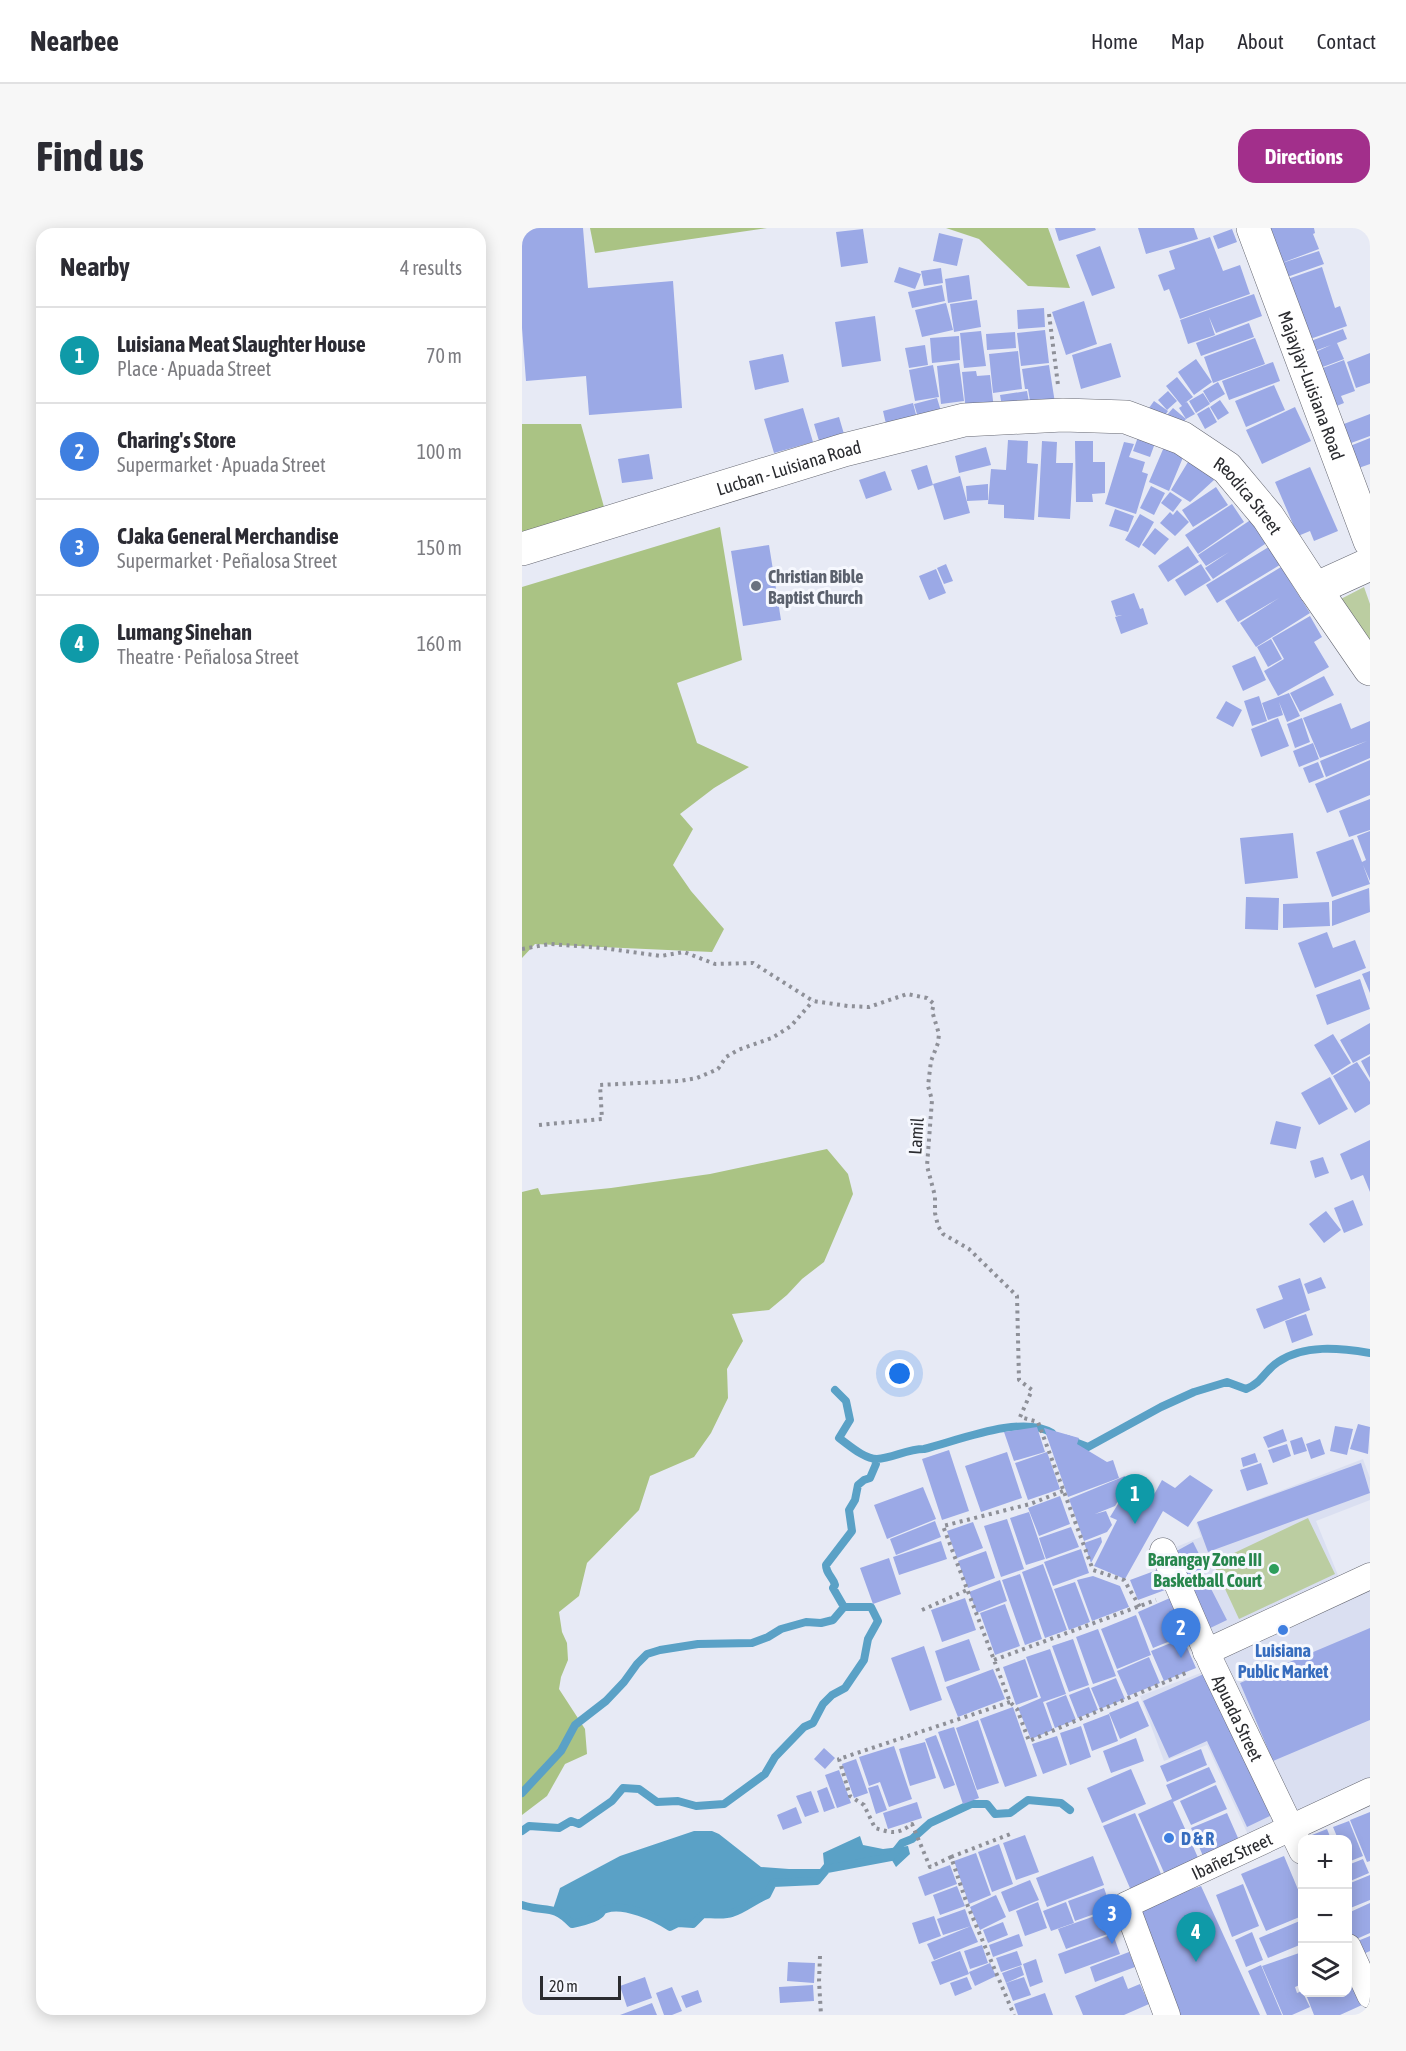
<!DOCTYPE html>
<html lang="en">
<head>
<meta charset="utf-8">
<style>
  :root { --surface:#fff; --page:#f7f7f7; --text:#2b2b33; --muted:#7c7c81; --line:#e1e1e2; --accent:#a22f8b }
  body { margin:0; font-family:"Asap Condensed",sans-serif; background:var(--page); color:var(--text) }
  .controls { position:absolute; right:18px; bottom:18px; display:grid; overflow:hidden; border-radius:12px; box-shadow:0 3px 15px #0003 }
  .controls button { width:54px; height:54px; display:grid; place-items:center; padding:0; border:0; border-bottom:2px solid var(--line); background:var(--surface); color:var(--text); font:30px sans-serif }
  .scale { position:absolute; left:18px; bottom:15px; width:81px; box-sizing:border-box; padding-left:6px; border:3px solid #2b2c30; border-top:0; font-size:16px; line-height:21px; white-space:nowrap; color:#2b2c30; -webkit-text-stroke:4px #f6f8fe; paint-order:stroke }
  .you { position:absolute; left:378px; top:1146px; width:21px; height:21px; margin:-15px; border:4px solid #fff; border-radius:50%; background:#1a73e8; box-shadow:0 0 0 9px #1a73e833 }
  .badge { display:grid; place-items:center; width:39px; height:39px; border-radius:50%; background:var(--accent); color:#fff; font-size:20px; font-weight:700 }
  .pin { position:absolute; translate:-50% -50px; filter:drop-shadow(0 2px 3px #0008) }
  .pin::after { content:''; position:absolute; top:32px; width:21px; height:18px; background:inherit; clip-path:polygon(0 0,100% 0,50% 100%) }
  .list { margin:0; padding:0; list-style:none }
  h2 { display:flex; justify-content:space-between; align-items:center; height:78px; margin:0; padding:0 24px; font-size:26px }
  h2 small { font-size:20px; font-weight:400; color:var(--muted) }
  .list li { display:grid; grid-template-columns:39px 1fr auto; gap:18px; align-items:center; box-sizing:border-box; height:96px; padding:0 24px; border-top:2px solid var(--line) }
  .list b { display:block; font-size:22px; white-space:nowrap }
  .list p { margin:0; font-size:20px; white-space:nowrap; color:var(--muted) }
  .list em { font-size:20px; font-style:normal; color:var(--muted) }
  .icon { flex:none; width:33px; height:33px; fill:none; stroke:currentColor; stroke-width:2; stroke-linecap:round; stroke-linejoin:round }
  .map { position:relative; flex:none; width:848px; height:1787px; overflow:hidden; border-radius:18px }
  header { display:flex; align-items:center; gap:36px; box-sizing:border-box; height:84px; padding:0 30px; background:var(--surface); border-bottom:2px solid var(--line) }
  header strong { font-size:28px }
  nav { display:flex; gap:33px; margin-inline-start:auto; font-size:21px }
  .intro { display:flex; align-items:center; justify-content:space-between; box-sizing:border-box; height:144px; padding:0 36px }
  h1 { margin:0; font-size:42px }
  .button { padding:15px 27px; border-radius:18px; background:var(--accent); color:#fff; font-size:21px; font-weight:700 }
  main { display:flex; gap:36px; padding:0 36px }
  aside { flex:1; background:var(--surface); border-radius:18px; box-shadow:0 3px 15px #0003 }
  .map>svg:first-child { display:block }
  .built { fill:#dadff1 }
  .green { fill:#bbcda1 }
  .forest { fill:#aac384 }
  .water { fill:#5aa1c6 }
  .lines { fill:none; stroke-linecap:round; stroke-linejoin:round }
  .stream { stroke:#5aa1c6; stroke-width:8 }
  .building { fill:#9ba9e6 }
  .minor-casing { stroke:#666872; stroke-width:27 }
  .tertiary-casing { stroke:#666872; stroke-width:34 }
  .primary-casing { stroke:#666872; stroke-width:34 }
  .path { stroke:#8e9098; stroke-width:4; stroke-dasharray:3 4.5; stroke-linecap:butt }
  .minor { stroke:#fff; stroke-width:26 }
  .tertiary { stroke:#fff; stroke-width:33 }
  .primary { stroke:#fff; stroke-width:33 }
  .worship-dot { fill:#6b7280; stroke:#f6f8fe; stroke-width:2 }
  .leisure-dot { fill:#2e9e5b; stroke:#f6f8fe; stroke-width:2 }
  .shop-dot { fill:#3f7fe0; stroke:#f6f8fe; stroke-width:2 }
  .labels { text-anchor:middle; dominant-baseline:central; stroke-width:6; stroke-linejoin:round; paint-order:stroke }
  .street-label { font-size:18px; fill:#2b2c30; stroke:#f6f8fe }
  .worship-label { font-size:18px; font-weight:bold; fill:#5b616d; stroke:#f6f8fe; text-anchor:start }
  .leisure-label { font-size:18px; font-weight:bold; fill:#27864d; stroke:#f6f8fe; text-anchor:end }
  .shop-label { font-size:18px; font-weight:bold; fill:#366cbe; stroke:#f6f8fe }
</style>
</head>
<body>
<header>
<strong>Nearbee</strong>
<nav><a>Home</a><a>Map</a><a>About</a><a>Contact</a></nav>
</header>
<div class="intro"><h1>Find us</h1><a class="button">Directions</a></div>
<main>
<aside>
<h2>Nearby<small>4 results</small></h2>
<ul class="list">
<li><span class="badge" style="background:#0f9aa8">1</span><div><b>Luisiana Meat Slaughter House</b><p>Place · Apuada Street</p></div><em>70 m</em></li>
<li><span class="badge" style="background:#3f7fe0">2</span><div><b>Charing's Store</b><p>Supermarket · Apuada Street</p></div><em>100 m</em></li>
<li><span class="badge" style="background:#3f7fe0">3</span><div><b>CJaka General Merchandise</b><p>Supermarket · Peñalosa Street</p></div><em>150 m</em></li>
<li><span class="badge" style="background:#0f9aa8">4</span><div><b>Lumang Sinehan</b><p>Theatre · Peñalosa Street</p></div><em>160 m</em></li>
</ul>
</aside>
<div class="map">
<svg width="848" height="1787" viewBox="0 0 848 1787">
  <rect width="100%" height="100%" fill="#e7eaf5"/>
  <path class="built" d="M 841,1231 L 848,1250 L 848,1272 L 794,1293 L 822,1362 L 848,1350 L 848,1557 L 728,1611 L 685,1517 L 642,1533 L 618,1468 L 689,1441 L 644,1323 L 679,1309 L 674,1295 Z"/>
  <path class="green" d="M 842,359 L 848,376 L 848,433 L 813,374 Z
    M 786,1290 L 813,1346 L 717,1391 L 691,1335 Z"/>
  <path class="forest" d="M 68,0 L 245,0 L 73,25 Z
    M 424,0 L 526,0 L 548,60 L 506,58 L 457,11 Z
    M 0,196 L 59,196 L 87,297 L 0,323 Z
    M 198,299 L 220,432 L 155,455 L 175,515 L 227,539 L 192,560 L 158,586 L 171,601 L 151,637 L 169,663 L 202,701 L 190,724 L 13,716 L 0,730 L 0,359 Z
    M 305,921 L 326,946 L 331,966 L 302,1034 L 280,1051 L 265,1067 L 247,1082 L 210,1086 L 221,1113 L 205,1141 L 206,1170 L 189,1205 L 172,1229 L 128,1248 L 117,1282 L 65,1335 L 57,1368 L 37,1384 L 40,1404 L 45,1415 L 46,1432 L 39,1449 L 37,1461 L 63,1501 L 65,1526 L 43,1536 L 25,1568 L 0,1587 L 0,964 L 16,960 L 19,967 L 89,960 L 188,946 Z"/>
  <path class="water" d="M 172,1603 L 190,1603 L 197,1606 L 239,1639 L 267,1641 L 298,1641 L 302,1636 L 301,1625 L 338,1608 L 341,1617 L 361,1621 L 386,1618 L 388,1626 L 374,1639 L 368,1629 L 305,1641 L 295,1653 L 251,1655 L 245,1667 C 232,1672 223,1681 210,1685 C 202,1688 191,1686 181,1686 L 171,1696 L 156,1695 L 148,1699 C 133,1689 102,1675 84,1681 C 76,1684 84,1681 77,1687 C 72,1692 58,1694 50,1696 L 42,1687 L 31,1681 L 38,1660 L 98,1628 Z"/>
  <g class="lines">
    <path class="stream" d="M 313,1162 L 324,1173 L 328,1192 L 317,1210 C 327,1217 342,1231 355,1231 C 371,1230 385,1221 402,1221 C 435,1213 500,1186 530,1205
      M 545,1211 L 566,1219 L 639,1179 L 672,1164 L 705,1154 L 724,1161 C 741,1154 742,1143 756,1134 C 782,1116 818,1120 848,1125
      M 322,1379 L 311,1360 L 313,1357 C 311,1349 304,1346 304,1337 L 330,1303 L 327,1282 L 333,1272 L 336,1257 L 342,1252 L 348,1250 L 354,1236 L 353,1231
      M 0,1565 L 39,1523 L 53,1497 L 84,1473 L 102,1454 L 115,1436 L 125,1426 L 138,1422 L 176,1416 L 230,1415 L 246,1409 L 259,1401 L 284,1394 L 299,1395 L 311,1392 L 322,1379 L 349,1379 L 356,1393 L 346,1411 L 342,1432 L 323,1460 L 310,1467 L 301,1476 L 291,1495 L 282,1499 L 253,1529 L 243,1546 L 202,1576 L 174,1578 L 156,1573 L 135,1574 L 117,1561 L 101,1560 L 90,1573 L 57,1596 L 49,1593 L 37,1600 L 7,1598 L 0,1603
      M 0,1677 C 24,1685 30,1675 50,1696 C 58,1694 72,1692 77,1687 C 84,1681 76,1684 84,1681 C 102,1675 133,1689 148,1699 L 156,1695 L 171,1696 L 181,1686 C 190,1686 202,1688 210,1685 C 223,1681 232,1672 245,1667 L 251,1655 L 295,1653 L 305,1641 L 369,1629 L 380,1615 L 390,1611 L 408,1595 L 449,1576 L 465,1576 L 473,1586 L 488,1585 L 506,1572 L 539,1575 L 548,1582"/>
  </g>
  <path class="building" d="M 0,0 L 61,0 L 66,60 L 151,53 L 160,180 L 67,187 L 64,148 L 4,153 L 0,100 Z
    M 533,0 L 573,0 L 574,2 L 537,13 Z
    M 616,0 L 672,0 L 676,11 L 624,26 Z
    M 747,0 L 792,0 L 793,5 L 791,6 L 797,21 L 757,36 L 797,23 L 802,36 L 751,54 Z
    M 341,1 L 346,35 L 319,39 L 314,4 Z
    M 710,1 L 715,14 L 696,21 L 691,8 Z
    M 417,5 L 441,11 L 435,38 L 411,33 Z
    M 688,9 L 701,43 L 718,37 L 728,66 L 658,91 L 647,61 L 642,63 L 636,47 L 653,41 L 647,23 Z
    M 578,18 L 593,60 L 570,68 L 554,27 Z
    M 377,39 L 399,46 L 393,61 L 372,54 Z
    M 800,39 L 813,80 L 818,78 L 825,98 L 774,116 L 754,55 Z
    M 419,40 L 421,55 L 402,58 L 399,43 Z
    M 447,47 L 450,71 L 426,75 L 423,51 Z
    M 420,57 L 423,73 L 390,80 L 386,64 Z
    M 732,66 L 740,88 L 694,105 L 687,89 L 693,107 L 666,116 L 658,92 Z
    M 455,72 L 459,99 L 432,104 L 428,76 Z
    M 562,73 L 575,116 L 544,127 L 530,84 Z
    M 424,75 L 431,102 L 400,109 L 393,82 Z
    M 522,80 L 523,99 L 496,101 L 495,82 Z
    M 353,88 L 359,133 L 320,139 L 313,94 Z
    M 727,95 L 732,109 L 679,128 L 674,115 Z
    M 821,101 L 825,111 L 815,115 L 822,131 L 798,140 L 791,125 L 809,117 L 782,127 L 778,117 Z
    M 523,102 L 527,135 L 499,138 L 495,105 Z
    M 459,103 L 464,138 L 442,140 L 438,105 Z
    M 493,104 L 494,120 L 465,122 L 464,106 Z
    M 437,108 L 438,132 L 410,135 L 408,110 Z
    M 733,110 L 743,136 L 691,155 L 682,129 Z
    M 589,115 L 599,149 L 559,161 L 550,127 Z
    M 403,117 L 406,137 L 387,140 L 383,120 Z
    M 496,123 L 500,161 L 471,165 L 467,126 Z
    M 848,125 L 848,155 L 834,160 L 825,134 Z
    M 261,126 L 267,154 L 233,162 L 227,133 Z
    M 674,131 L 690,154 L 672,167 L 656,144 Z
    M 822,132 L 833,163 L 819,168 L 822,175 L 807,181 L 793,143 Z
    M 751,134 L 758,153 L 707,172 L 700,153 Z
    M 437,135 L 442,173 L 419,176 L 415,138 Z
    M 411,137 L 417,169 L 393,173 L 387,142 Z
    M 527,137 L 533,175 L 509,179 L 506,161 L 503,161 L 500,141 Z
    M 454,143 L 455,148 L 468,147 L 472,181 L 444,184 L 440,144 Z
    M 655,149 L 671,169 L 663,175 L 665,174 L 673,186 L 664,191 L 655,202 L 638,195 L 651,180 L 664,191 L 657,180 L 660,178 L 644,158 Z
    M 696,154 L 703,166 L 688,175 L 681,163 Z
    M 752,157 L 763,182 L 724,199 L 713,173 Z
    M 505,163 L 508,180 L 481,184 L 478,167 Z
    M 646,163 L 655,173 L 645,182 L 636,172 Z
    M 681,165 L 688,176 L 674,185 L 667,173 Z
    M 415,170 L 422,193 L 399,200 L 392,176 Z
    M 698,172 L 707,185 L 696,192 L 688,179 Z
    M 632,173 L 646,183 L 636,197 L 622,187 Z
    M 391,175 L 398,202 L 367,209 L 361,183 Z
    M 687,179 L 695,194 L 683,201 L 675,186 Z
    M 773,179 L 789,213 L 740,236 L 724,202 Z
    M 281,180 L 291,214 L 252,225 L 242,191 Z
    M 848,186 L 848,208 L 821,218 L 814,199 Z
    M 317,189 L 322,206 L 297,213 L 292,196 Z
    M 616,209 L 633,215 L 628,229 L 611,223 Z
    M 848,210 L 848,236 L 831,242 L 823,220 Z
    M 486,212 L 506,213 L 505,235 L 516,236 L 512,292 L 482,290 L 482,277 L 466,276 L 469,241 L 484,242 Z
    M 520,213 L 535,214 L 534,235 L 551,235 L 548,291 L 516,289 Z
    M 553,213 L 571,213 L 571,234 L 583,234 L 583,265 L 570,266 L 571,274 L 554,274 Z
    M 602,214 L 612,216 L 607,229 L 623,234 L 620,244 L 626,246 L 614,286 L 583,276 Z
    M 464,219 L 469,237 L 437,245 L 433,228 Z
    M 642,219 L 662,227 L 647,263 L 627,254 Z
    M 127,226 L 131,251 L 100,255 L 96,231 Z
    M 666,234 L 685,245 L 692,252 L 668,274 L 649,262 Z
    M 405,237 L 411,257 L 396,262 L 389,242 Z
    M 788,239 L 816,303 L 792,313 L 788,303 L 776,308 L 753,254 Z
    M 363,243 L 370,262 L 344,271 L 337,252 Z
    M 438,248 L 448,285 L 422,292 L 411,256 Z
    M 466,256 L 466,272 L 445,273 L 444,258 Z
    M 629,258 L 643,265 L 632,287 L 618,280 Z
    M 694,259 L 706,277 L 671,299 L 660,282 Z
    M 648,264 L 660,272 L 651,284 L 639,275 Z
    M 710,276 L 722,294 L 676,326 L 663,307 Z
    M 593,281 L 612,288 L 606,304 L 587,298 Z
    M 655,282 L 667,294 L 653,308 L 638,295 L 648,284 L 651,287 Z
    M 618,286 L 632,294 L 617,320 L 603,312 Z
    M 730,291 L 746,314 L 691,351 L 683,340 L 707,324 L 684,338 L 676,327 Z
    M 633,300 L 647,311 L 633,327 L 620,317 Z
    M 247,317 L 259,392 L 221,398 L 209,323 Z
    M 750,317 L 761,335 L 695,375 L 684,357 Z
    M 666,318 L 677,334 L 646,354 L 636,338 Z
    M 424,336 L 431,353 L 422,356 L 415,340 Z
    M 679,336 L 689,352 L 663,368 L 653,352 Z
    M 759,339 L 788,385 L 734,419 L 718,395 L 757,370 L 716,394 L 703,373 Z
    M 414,341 L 424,365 L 407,372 L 397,348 Z
    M 612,365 L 618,381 L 621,380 L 626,396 L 599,406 L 593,389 L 600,387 L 594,388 L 589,373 Z
    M 788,388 L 800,409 L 792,414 L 807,439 L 756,468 L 742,443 L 762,431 L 750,410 Z
    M 749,411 L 760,431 L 746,439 L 735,419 Z
    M 733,428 L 744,452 L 721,463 L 710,438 Z
    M 802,448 L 812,467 L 778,484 L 768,465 Z
    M 767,465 L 778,488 L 765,494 L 757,474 L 761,487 L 746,492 L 740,475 Z
    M 737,468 L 745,493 L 730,498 L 722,473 Z
    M 704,473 L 720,482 L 711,499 L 694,490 Z
    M 819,475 L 829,501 L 848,493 L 848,530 L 804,549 L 798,533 L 845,513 L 798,530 L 781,490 Z
    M 756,490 L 767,518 L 739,529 L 729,501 Z
    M 780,490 L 788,514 L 773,520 L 765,496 Z
    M 791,515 L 797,531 L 777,539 L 771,523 Z
    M 848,532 L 848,567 L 805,585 L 793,556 Z
    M 796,534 L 802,549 L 787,555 L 781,540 Z
    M 848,571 L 848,602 L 827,609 L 817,583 Z
    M 848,603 L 848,653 L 841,637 L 848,656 L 810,669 L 794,624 L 831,611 L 840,634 L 844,632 L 835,608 Z
    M 771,605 L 776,650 L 723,656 L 718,610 Z
    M 847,660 L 848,684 L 810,698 L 810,673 Z
    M 724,669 L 757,670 L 756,702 L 723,701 Z
    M 807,674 L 808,698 L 761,700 L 761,676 Z
    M 805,704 L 811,720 L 833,712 L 844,740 L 793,760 L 776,715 Z
    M 848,743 L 848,765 L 840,746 Z
    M 838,751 L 848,781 L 805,797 L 794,767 Z
    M 848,795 L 848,826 L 831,835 L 818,812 Z
    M 811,806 L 829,835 L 810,847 L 792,817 Z
    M 848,828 L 848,850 L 839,833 Z
    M 835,834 L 848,854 L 848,876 L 833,885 L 811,848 Z
    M 808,849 L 826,881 L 797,897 L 779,865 Z
    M 754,893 L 779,899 L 774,921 L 748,916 Z
    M 848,912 L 848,964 L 841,947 L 829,952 L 818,926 Z
    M 801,929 L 807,945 L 793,950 L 788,933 Z
    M 831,972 L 841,997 L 822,1005 L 812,980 Z
    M 804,983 L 819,1002 L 802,1015 L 787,996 Z
    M 799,1049 L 804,1060 L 786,1066 L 782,1056 Z
    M 778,1050 L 788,1082 L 742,1101 L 734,1081 L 761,1071 L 756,1058 Z
    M 784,1086 L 791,1107 L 770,1115 L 763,1093 Z
    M 836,1196 L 848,1199 L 846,1226 L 828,1221 Z
    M 813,1198 L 831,1201 L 825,1227 L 808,1223 Z
    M 515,1199 L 523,1224 L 492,1233 L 482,1204 Z
    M 522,1200 L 557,1210 L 555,1216 L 585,1234 L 591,1232 L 597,1250 L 546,1269 Z
    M 761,1201 L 765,1213 L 746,1220 L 741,1209 Z
    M 780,1209 L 785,1223 L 772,1227 L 768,1213 Z
    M 798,1211 L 803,1226 L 789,1231 L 784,1216 Z
    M 765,1216 L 769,1228 L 751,1235 L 746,1222 Z
    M 427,1222 L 447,1283 L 420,1292 L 400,1231 Z
    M 485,1224 L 500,1270 L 459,1284 L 443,1238 Z
    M 525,1224 L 538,1261 L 506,1272 L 493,1235 Z
    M 733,1225 L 736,1234 L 721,1239 L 719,1230 Z
    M 739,1235 L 746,1256 L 725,1263 L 718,1242 Z
    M 839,1235 L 848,1265 L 686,1324 L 675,1294 Z
    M 668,1247 L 691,1262 L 666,1299 L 641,1283 L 603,1351 L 572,1338 L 595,1292 L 588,1289 L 607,1258 L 629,1272 L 640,1252 L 653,1260 Z
    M 603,1248 L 606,1257 L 593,1278 L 573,1286 L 584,1283 L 590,1297 L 585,1304 L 562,1313 L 547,1271 Z
    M 401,1259 L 414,1291 L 365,1311 L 352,1277 Z
    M 538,1268 L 548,1296 L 517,1308 L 506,1280 Z
    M 507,1284 L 523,1331 L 504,1337 L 488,1290 Z
    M 485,1291 L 502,1341 L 479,1349 L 462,1298 Z
    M 413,1293 L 419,1309 L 374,1327 L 368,1311 Z
    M 451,1294 L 461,1320 L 435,1330 L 425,1303 Z
    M 549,1299 L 557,1319 L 524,1331 L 517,1310 Z
    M 579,1309 L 580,1314 L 569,1335 L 562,1315 Z
    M 419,1313 L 425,1331 L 377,1347 L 371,1329 Z
    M 671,1314 L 684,1340 L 663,1350 L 651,1325 Z
    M 559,1321 L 567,1345 L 531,1358 L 522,1334 Z
    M 464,1323 L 473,1350 L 446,1360 L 436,1333 Z
    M 367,1330 L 379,1366 L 351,1376 L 338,1340 Z
    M 521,1336 L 545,1402 L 523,1410 L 500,1344 Z
    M 635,1342 L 643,1362 L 616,1372 L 608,1352 Z
    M 498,1346 L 520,1411 L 503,1417 L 480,1352 Z
    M 682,1347 L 705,1392 L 682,1403 L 659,1359 Z
    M 571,1348 L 598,1358 L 607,1379 L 570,1393 L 555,1352 Z
    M 478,1352 L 485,1373 L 455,1385 L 447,1364 Z
    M 553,1354 L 568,1394 L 547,1402 L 532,1361 Z
    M 443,1370 L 454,1402 L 420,1414 L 409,1382 Z
    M 648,1370 L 663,1407 L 631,1420 L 616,1384 Z
    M 483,1376 L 498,1418 L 473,1427 L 458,1385 Z
    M 614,1387 L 629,1427 L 595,1441 L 579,1401 Z
    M 848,1400 L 848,1492 L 751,1533 L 718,1455 Z
    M 576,1401 L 594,1448 L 571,1456 L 554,1409 Z
    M 661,1410 L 674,1440 L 642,1453 L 629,1423 Z
    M 447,1411 L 458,1442 L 423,1454 L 413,1423 Z
    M 551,1411 L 567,1457 L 547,1464 L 530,1418 Z
    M 402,1418 L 420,1472 L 388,1483 L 369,1430 Z
    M 528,1421 L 544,1466 L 521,1474 L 531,1502 L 509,1511 L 496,1480 L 519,1470 L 504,1429 Z
    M 627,1429 L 638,1455 L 606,1468 L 595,1443 Z
    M 503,1431 L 516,1469 L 494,1477 L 481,1439 Z
    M 471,1441 L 483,1471 L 436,1489 L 424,1459 Z
    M 684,1445 L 750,1587 L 725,1599 L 685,1513 L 647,1530 L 621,1473 Z
    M 594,1450 L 603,1471 L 578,1481 L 569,1460 Z
    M 567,1459 L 576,1482 L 556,1490 L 547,1467 Z
    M 544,1467 L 554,1492 L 533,1500 L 524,1475 Z
    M 616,1473 L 627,1498 L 598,1511 L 587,1485 Z
    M 491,1479 L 515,1548 L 483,1559 L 458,1491 Z
    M 587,1486 L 596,1513 L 570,1523 L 561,1496 Z
    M 456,1492 L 477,1555 L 455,1562 L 434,1500 Z
    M 559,1498 L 569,1529 L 548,1537 L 538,1505 Z
    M 432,1499 L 457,1570 L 441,1576 L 416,1504 Z
    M 414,1507 L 433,1557 L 422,1561 L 403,1511 Z
    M 535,1508 L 545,1537 L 521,1546 L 510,1516 Z
    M 614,1510 L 622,1533 L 589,1545 L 581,1523 Z
    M 403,1514 L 414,1550 L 388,1558 L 377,1521 Z
    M 372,1518 L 390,1571 L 367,1579 L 358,1554 L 347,1558 L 337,1529 Z
    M 302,1520 L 313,1530 L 303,1541 L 292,1531 Z
    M 679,1521 L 685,1537 L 645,1554 L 638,1538 Z
    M 334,1531 L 346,1565 L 332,1570 L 320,1536 Z
    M 687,1539 L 694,1554 L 651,1574 L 678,1634 L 644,1649 L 616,1586 L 650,1571 L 644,1557 Z
    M 609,1541 L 624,1576 L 580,1595 L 565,1560 Z
    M 317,1542 L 329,1575 L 315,1580 L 303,1547 Z
    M 356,1557 L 365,1582 L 354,1586 L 346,1560 Z
    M 694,1557 L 705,1581 L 669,1597 L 658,1573 Z
    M 305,1559 L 313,1580 L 302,1584 L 295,1563 Z
    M 289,1563 L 297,1584 L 283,1589 L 274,1568 Z
    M 395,1574 L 400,1590 L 366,1601 L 361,1585 Z
    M 274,1579 L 280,1595 L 261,1602 L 255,1587 Z
    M 848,1584 L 848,1633 L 845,1634 L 828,1592 Z
    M 613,1585 L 642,1653 L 611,1667 L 581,1598 Z
    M 705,1585 L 720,1619 L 684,1635 L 669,1600 Z
    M 827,1593 L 841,1628 L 826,1634 L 826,1612 L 816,1611 L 811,1599 Z
    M 805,1601 L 809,1611 L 780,1611 Z
    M 503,1607 L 517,1644 L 494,1652 L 481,1615 Z
    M 477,1616 L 491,1656 L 470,1664 L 456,1624 Z
    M 454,1625 L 469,1667 L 447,1676 L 432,1633 Z
    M 571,1628 L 582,1657 L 525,1679 L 514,1650 Z
    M 762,1628 L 780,1671 L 780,1688 L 744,1703 L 719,1646 Z
    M 841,1631 L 847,1645 L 826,1654 L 826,1637 Z
    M 428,1637 L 435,1656 L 403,1668 L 396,1649 Z
    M 848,1647 L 848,1672 L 826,1681 L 826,1656 Z
    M 508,1652 L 517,1672 L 487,1684 L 479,1664 Z
    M 721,1656 L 737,1698 L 710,1709 L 694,1667 Z
    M 435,1658 L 443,1678 L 418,1687 L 411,1667 Z
    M 679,1658 L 738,1787 L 653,1787 L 614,1680 Z
    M 582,1660 L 589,1680 L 553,1693 L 546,1673 Z
    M 474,1667 L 484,1689 L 458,1702 L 448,1679 Z
    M 516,1674 L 525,1700 L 503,1708 L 494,1683 Z
    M 544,1674 L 552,1695 L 529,1703 L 521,1683 Z
    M 848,1675 L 848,1705 L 830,1713 L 826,1702 L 826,1685 Z
    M 443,1681 L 449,1698 L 421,1707 L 415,1691 Z
    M 587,1683 L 594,1703 L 544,1721 L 536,1701 Z
    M 412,1688 L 419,1708 L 397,1716 L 390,1695 Z
    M 780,1692 L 780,1716 L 746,1730 L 737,1710 Z
    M 481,1694 L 486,1707 L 466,1715 L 461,1702 Z
    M 449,1698 L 456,1714 L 412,1732 L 405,1716 Z
    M 730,1704 L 741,1732 L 724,1739 L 713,1712 Z
    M 497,1706 L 501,1718 L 471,1729 L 467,1717 Z
    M 591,1706 L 598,1726 L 543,1746 L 536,1726 Z
    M 848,1708 L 848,1723 L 839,1727 L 833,1714 Z
    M 460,1717 L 466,1735 L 448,1741 L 442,1723 Z
    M 438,1723 L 447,1746 L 418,1757 L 409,1734 Z
    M 495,1723 L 500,1737 L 479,1744 L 474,1730 Z
    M 607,1724 L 613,1739 L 573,1754 L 568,1739 Z
    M 780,1724 L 780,1756 L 773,1759 L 775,1765 L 780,1763 L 788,1779 L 770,1787 L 761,1787 L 740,1738 Z
    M 514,1731 L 521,1754 L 508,1759 L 501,1736 Z
    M 266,1734 L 293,1735 L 292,1755 L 265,1753 Z
    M 468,1735 L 474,1748 L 453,1758 L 447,1744 Z
    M 739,1737 L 760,1787 L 745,1787 L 726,1743 Z
    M 499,1738 L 502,1747 L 484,1755 L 480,1745 Z
    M 826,1743 L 840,1777 L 818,1787 L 792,1787 L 783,1764 L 826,1764 Z
    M 601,1748 L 606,1761 L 618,1756 L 627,1776 L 602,1787 L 561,1787 L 553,1768 Z
    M 123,1749 L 130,1770 L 105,1779 L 98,1758 Z
    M 445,1749 L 450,1761 L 433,1768 L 428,1755 Z
    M 502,1749 L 509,1767 L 491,1773 L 484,1755 Z
    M 291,1757 L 292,1773 L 258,1775 L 257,1759 Z
    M 150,1759 L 160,1783 L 150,1787 L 142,1787 L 134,1765 Z
    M 176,1762 L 180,1774 L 164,1780 L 159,1768 Z
    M 523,1765 L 531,1787 L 496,1787 L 492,1776 Z
    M 130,1775 L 135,1787 L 98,1787 Z"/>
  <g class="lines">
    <g class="minor-casing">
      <g id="minor">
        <path id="s1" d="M 641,1323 L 689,1434 L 780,1623"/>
        <path d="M 684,1424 L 848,1348"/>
        <path d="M 826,1719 L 848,1767"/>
        <path id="s2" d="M 645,1787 L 604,1677 L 848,1563"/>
      </g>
    </g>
    <g class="tertiary-casing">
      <g id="tertiary">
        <path id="s3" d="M 731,0 L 848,313"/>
      </g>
    </g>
    <g class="primary-casing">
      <g id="primary">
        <path id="s4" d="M 0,321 L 322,222 L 442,192 L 541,187 L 604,189 L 660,210 L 705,240 L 746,289 L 793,361 L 848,441"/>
        <path d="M 793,361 L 848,336"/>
      </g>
    </g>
    <path class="path" d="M 527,86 L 536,157
      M 0,721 L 28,716 L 81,720 L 139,728 L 162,724 L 193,736 L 231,735 L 291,773 L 326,778 L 347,779 L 385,766 L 405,770 L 412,776 L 410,783 L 417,806 L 416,815 L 409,833 L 406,858 L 410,872 L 405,938 L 413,968 L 413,985 L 416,998 L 421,1006 L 447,1021 L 495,1068 L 497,1152 L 510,1162 L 498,1189 L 516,1194 L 571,1342 L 602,1352 L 618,1379
      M 17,897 L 80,891 L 78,857 L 158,853 L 175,850 L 196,841 L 204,829 L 216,822 L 250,810 L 269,798 L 291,773
      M 541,1263 L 508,1276 L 421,1298 L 488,1474 L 495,1481 L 507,1513 L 666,1444
      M 400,1382 L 445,1362
      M 472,1432 L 634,1372
      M 488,1474 L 317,1531 L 328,1568 L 342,1577 L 353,1600 C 370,1605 375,1607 390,1596 L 408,1639 L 429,1629 L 445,1676 L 492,1787
      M 429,1629 L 491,1605
      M 298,1728 L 297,1753 L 299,1787"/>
    <use href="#minor" class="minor"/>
    <use href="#tertiary" class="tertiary"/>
    <use href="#primary" class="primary"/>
  </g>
  <circle class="worship-dot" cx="234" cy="358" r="6"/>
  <circle class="leisure-dot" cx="752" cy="1341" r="6"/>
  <g class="shop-dot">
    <circle cx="761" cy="1402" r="6"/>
    <circle cx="647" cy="1610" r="6"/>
  </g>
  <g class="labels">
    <g class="street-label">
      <text stroke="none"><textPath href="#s3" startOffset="168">Majayjay-Luisiana Road</textPath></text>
      <text stroke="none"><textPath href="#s4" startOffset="279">Lucban - Luisiana Road</textPath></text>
      <text stroke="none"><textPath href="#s4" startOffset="771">Reodica Street</textPath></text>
      <text transform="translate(394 908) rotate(-86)">Lamil</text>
      <text stroke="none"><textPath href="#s1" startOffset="183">Apuada Street</textPath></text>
      <text stroke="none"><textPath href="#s2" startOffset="234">Ibañez Street</textPath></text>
    </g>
    <g class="worship-label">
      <text x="246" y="348">Christian Bible<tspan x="246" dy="21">Baptist Church</tspan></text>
    </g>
    <g class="leisure-label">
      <text x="740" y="1331">Barangay Zone III<tspan x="740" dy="21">Basketball Court</tspan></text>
    </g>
    <g class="shop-label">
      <text x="761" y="1422">Luisiana<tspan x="761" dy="21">Public Market</tspan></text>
      <text x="659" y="1610" text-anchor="start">D &amp; R</text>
    </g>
  </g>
</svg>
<div class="controls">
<button>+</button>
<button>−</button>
<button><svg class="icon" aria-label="layers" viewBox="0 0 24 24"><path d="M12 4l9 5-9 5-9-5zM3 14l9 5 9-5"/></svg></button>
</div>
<div class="scale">20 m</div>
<div class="you"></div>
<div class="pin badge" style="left:613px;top:1296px;background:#0f9aa8">1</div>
<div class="pin badge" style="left:659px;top:1430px;background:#3f7fe0">2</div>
<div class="pin badge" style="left:590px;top:1716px;background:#3f7fe0">3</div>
<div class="pin badge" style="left:674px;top:1734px;background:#0f9aa8">4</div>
</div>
</main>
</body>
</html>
